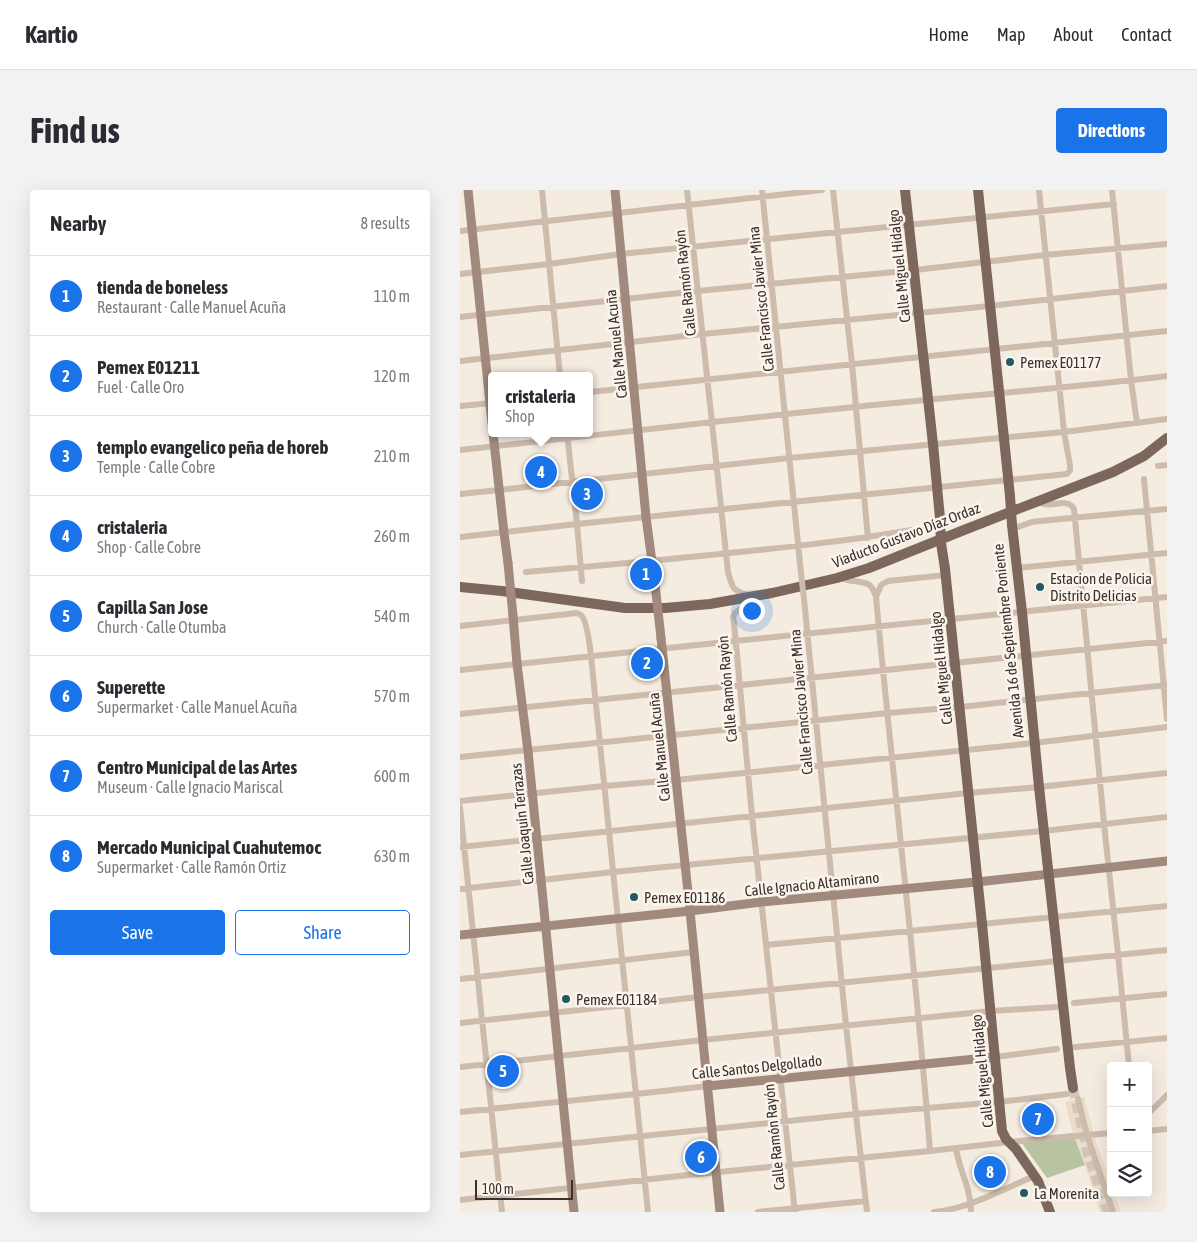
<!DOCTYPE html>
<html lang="en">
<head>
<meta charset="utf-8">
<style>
  :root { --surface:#fff; --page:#f2f2f3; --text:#2b2b33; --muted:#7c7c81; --line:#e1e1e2; --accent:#1a73e8 }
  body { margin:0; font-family:"Asap Condensed",sans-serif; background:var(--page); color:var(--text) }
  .controls { position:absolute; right:15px; bottom:15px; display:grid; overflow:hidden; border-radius:5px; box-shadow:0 5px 20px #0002 }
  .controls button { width:45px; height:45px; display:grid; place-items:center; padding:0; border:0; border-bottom:1px solid var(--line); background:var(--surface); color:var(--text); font:25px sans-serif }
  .scale { position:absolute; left:15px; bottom:12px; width:98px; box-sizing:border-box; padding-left:5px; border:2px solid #3b302b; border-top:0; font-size:14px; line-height:18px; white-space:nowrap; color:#3b302b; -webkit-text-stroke:4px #fbf5ee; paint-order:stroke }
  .you { position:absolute; left:291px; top:420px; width:18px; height:18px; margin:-12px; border:4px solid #fff; border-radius:50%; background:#1a73e8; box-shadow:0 0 0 8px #1a73e833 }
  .badge { display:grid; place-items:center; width:32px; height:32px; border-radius:50%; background:var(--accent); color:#fff; font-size:16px; font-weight:700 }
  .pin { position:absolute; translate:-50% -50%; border:2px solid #fff; box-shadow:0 1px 5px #0006 }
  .popup { position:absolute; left:28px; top:182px; width:105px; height:65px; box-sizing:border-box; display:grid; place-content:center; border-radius:5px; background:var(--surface); filter:drop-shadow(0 1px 4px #0005); font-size:16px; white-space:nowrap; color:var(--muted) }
  .popup b { font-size:19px; color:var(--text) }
  .popup::after { content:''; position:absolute; left:50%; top:100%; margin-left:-10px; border:10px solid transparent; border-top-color:var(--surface) }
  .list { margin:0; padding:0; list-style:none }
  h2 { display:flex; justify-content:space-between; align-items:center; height:65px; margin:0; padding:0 20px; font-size:21px }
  h2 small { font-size:16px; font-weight:400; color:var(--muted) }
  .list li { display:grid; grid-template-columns:32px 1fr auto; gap:15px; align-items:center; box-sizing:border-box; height:80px; padding:0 20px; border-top:1px solid var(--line) }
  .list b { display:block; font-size:19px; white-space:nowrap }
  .list p { margin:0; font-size:16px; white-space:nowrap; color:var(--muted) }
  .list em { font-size:16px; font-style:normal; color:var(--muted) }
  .actions { display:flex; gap:10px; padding:15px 20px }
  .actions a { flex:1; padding:11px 0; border:1px solid var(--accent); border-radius:5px; text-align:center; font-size:18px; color:var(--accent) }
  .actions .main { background:var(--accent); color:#fff }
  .icon { flex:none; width:28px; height:28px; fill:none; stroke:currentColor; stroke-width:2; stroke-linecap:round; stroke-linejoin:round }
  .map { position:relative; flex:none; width:707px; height:1022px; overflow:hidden; border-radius:5px }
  header { display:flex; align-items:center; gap:30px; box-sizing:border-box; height:70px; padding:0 25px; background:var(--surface); border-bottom:1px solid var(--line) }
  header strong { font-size:24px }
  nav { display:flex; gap:28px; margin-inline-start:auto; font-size:18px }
  .intro { display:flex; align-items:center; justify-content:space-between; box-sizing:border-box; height:120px; padding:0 30px }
  h1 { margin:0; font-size:35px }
  .button { padding:12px 22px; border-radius:5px; background:var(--accent); color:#fff; font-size:18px; font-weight:700 }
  main { display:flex; gap:30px; padding:0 30px }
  aside { flex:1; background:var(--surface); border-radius:5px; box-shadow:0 5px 20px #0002 }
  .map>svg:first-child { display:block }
  .green { fill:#b8c4a0 }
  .plaza { fill:#ecdcc8 }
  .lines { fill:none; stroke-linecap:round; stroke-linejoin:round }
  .primary-tunnel { stroke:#cfc6bd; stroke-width:10; stroke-dasharray:10 5; stroke-linecap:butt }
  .street { stroke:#cdbbac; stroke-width:6 }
  .secondary { stroke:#a18a7d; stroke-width:9 }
  .primary { stroke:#7d675c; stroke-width:10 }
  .street-bridge { stroke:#cdbbac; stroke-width:6 }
  .secondary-bridge { stroke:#a18a7d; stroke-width:9 }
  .primary-bridge { stroke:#7d675c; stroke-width:10 }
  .poi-dot { fill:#1f5a5e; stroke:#fbf5ee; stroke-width:2 }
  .labels { text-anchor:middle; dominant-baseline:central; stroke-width:5; stroke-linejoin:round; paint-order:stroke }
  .street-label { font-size:15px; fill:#3b302b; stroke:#fbf5ee }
  .poi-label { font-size:15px; fill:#3b302b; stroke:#fbf5ee; text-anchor:start }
</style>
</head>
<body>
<header>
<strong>Kartio</strong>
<nav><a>Home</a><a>Map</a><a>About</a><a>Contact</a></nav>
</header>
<div class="intro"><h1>Find us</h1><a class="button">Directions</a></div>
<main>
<aside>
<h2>Nearby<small>8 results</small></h2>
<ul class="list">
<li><span class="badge">1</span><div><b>tienda de boneless</b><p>Restaurant · Calle Manuel Acuña</p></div><em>110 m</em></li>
<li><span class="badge">2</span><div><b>Pemex E01211</b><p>Fuel · Calle Oro</p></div><em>120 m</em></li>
<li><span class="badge">3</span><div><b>templo evangelico peña de horeb</b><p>Temple · Calle Cobre</p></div><em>210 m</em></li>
<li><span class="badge">4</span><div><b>cristaleria</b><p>Shop · Calle Cobre</p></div><em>260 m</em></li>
<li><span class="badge">5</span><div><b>Capilla San Jose</b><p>Church · Calle Otumba</p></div><em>540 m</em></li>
<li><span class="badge">6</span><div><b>Superette</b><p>Supermarket · Calle Manuel Acuña</p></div><em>570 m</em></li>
<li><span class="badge">7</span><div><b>Centro Municipal de las Artes</b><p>Museum · Calle Ignacio Mariscal</p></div><em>600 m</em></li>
<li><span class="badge">8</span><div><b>Mercado Municipal Cuahutemoc</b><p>Supermarket · Calle Ramón Ortiz</p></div><em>630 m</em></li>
</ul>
<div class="actions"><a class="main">Save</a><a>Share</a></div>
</aside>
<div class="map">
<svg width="707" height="1022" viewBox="0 0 707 1022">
  <rect width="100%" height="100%" fill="#f4ebe1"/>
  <path class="green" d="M 613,943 L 625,975 L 587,988 L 559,949 Z"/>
  <path class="plaza" d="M 624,907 L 636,952 L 651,993 L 651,1003 L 654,1003 L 661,1022 L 640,1022 L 625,975 L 613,943 L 605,912 Z"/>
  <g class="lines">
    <path class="primary-tunnel" d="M 613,898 L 628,965 L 648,1022"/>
    <path class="street" d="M 82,0 L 100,186
      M 227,0 L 268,382 C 273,401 273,400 291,406
      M 302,0 L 341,383
      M 373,0 L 392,174 L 408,348
      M 652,0 L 671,190 L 677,233
      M 0,41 L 362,0
      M 0,84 L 89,74 L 161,64 L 654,14
      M 0,127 L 238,101 L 455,80 L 585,65 L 707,54
      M 0,171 L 243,144 L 530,116 L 707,96
      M 130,202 L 707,141
      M 0,216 L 32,213
      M 107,243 L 117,334 L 122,391
      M 0,260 C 132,246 263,230 395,217 C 499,206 603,199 707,186
      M 698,276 L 707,275
      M 684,289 L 707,529
      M 0,304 L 39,300 L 329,268 L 604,242 L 707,229
      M 578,311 C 590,321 606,305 614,319 L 644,634 L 658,764 L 669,876
      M 552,339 L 572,332 L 580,331 L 707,319
      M 0,347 L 117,334 L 607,284 L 610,280 L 610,275 L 604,242 L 579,0
      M 557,378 L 707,363
      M 66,382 C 124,377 182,372 240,366 C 311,359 382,352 452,340
      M 381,388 C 385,389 390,391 394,391 C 408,393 412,393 416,407
      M 294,408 L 275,423 L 273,427 L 274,433 L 292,626 L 335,1022
      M 344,409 L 386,836 L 407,1022
      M 0,436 L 117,423 C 118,424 120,424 121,425 C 127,430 130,457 131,466 L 188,1022
      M 0,480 L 275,451 L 707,407
      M 0,524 L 707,451
      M 0,567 L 428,523 L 500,517 L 707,495
      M 0,611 L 144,596 L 216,590 L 574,553 L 707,537
      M 0,617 L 42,1022
      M 0,657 L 508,603 L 579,597 L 707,583
      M 0,699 L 153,682 L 583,641 L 707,627
      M 306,755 L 707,716
      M 0,789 L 234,762
      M 614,813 L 707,804
      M 0,833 L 239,807 L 707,760
      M 615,857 L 707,848
      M 535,867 L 597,859
      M 0,877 L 243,850 L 531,821 L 596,817
      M 618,909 L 627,945 L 653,1022
      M 0,922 L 176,904 L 248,896
      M 688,924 L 707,905
      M 688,941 L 707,939
      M 496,958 C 499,981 511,997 511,1022
      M 470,961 C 456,776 433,592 416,407 L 421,395 L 428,391 L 486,385
      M 0,965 L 396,924 L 539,912 L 607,904
      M 0,1010 L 219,986 L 470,961 L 549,952 L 651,943
      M 298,1022 L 406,1011
      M 474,1022 C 507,1019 539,1001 570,988"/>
    <path class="secondary" d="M 8,0 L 32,233
      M 155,0 L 186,327 L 195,394
      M 33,243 L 44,343 L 48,373
      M 53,426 L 57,474 L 68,561 L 81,690 L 114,1022
      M 201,448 L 230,721 L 260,1022
      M 0,745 L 230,721 L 301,712 L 517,692 L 707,671
      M 248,896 L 535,867"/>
    <path class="primary" d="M 445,0 L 473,254 L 480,328
      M 518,0 L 550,306
      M 552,335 L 562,422 L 579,597 L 610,878 L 613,898
      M 485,379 L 522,734 L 542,941 L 546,949 L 556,959 L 578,991 L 590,1022
      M 0,397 L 42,401 L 165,418 L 205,418 L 250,414 L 312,403 L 377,388 L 409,378 L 504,340 L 653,282 L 684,266 L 707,248"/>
    <path class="street-bridge" d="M 341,383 L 344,409"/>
    <path class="secondary-bridge" d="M 48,373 L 53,426
      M 195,394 L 201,448"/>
    <path class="primary-bridge" d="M 550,306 L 552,335
      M 480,328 L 481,353 L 485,379"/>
  </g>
  <g class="poi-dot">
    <circle cx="550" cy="172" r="5"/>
    <circle cx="580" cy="397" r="5"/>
    <circle cx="174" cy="707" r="5"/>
    <circle cx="106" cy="809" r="5"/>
    <circle cx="564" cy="1003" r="5"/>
  </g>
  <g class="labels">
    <g class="street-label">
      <text transform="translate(439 76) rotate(-96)">Calle Miguel Hidalgo</text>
      <text transform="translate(225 93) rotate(-96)">Calle Ramón Rayón</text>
      <text transform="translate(301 109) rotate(-96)">Calle Francisco Javier Mina</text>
      <text transform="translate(156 154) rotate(-96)">Calle Manuel Acuña</text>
      <text transform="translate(446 345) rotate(-21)">Viaducto Gustavo Díaz Ordaz</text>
      <text transform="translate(548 451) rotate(-96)">Avenida 16 de Septiembre Poniente</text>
      <text transform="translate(481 478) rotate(-96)">Calle Miguel Hidalgo</text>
      <text transform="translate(267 499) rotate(-95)">Calle Ramón Rayón</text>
      <text transform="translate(341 512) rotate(-95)">Calle Francisco Javier Mina</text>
      <text transform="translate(199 557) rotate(-96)">Calle Manuel Acuña</text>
      <text transform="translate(62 634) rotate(-96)">Calle Joaquín Terrazas</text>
      <text transform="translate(352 694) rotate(-6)">Calle Ignacio Altamirano</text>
      <text transform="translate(297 877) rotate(-6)">Calle Santos Delgollado</text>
      <text transform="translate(522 881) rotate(-96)">Calle Miguel Hidalgo</text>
      <text transform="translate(314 947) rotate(-96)">Calle Ramón Rayón</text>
    </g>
    <g class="poi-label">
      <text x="560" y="172">Pemex E01177</text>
      <text x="590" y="388">Estacion de Policia<tspan x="590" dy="17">Distrito Delicias</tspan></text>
      <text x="184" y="707">Pemex E01186</text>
      <text x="116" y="809">Pemex E01184</text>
      <text x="574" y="1003">La Morenita</text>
    </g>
  </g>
</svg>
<div class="controls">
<button>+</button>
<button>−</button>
<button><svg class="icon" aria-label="layers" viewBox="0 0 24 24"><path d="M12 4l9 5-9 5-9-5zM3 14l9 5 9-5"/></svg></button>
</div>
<div class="scale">100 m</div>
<div class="you"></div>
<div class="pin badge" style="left:186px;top:384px">1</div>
<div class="pin badge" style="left:187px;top:473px">2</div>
<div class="pin badge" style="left:127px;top:304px">3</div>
<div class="pin badge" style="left:81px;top:282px">4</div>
<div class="popup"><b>cristaleria</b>Shop</div>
<div class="pin badge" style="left:43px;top:881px">5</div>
<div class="pin badge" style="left:241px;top:967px">6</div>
<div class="pin badge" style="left:578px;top:929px">7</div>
<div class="pin badge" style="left:530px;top:982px">8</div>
</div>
</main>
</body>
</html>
